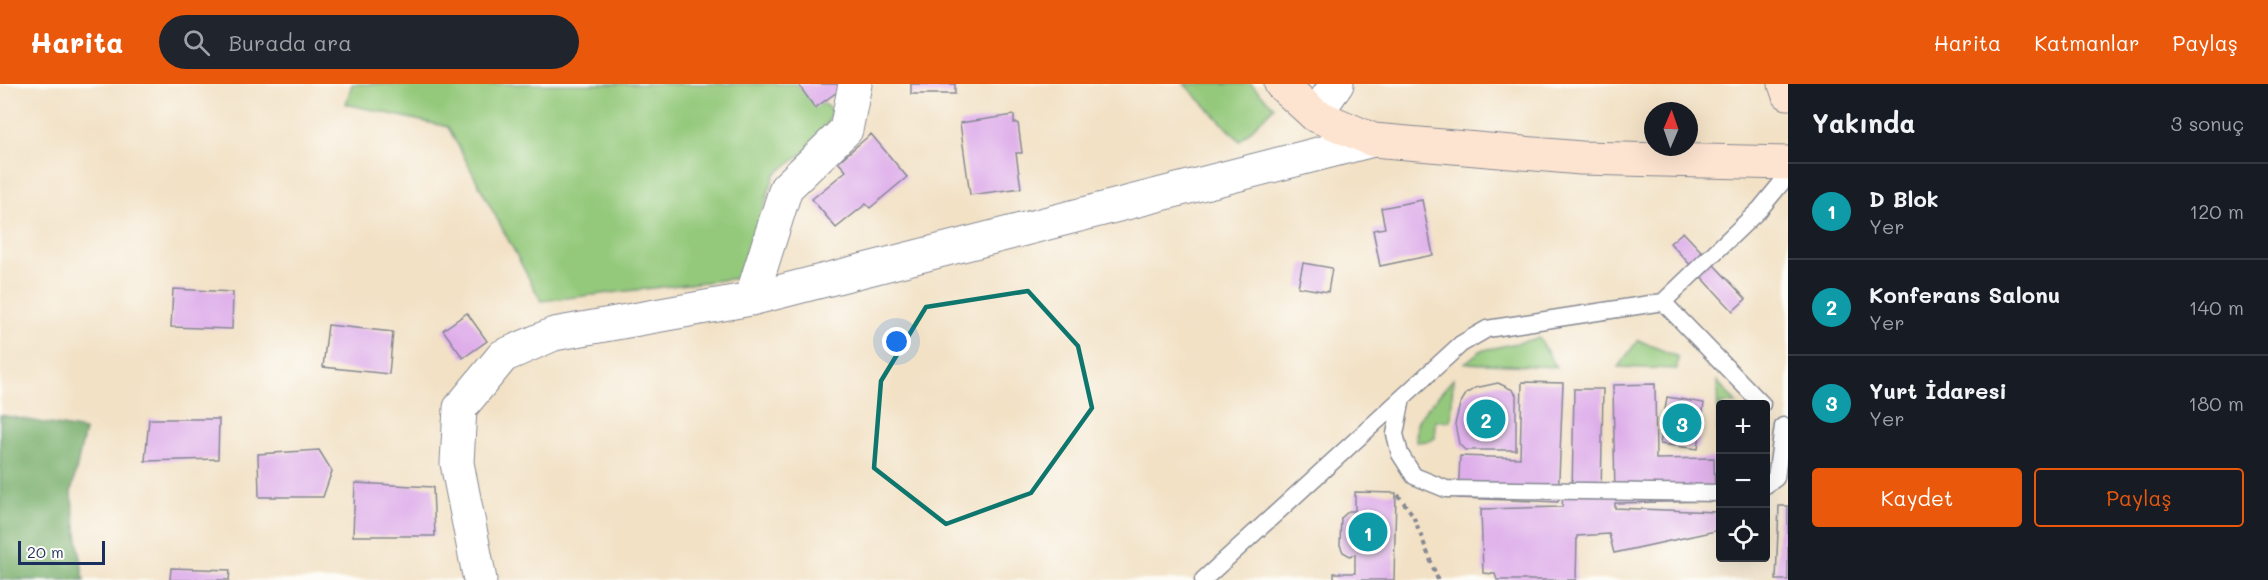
<!DOCTYPE html>
<html lang="tr">
<head>
<meta charset="utf-8">
<style>
  :root { --surface:#171b24; --page:#20242c; --text:#f1f3f6; --muted:#9ea1a6; --line:#363941; --accent:#ea580c }
  body { margin:0; font-family:Mali,sans-serif; background:var(--page); color:var(--text) }
  .controls { position:absolute; right:18px; bottom:18px; display:grid; overflow:hidden; border-radius:6px; box-shadow:0 6px 24px #0002 }
  .controls button { width:54px; height:54px; display:grid; place-items:center; padding:0; border:0; border-bottom:2px solid var(--line); background:var(--surface); color:var(--text); font:30px sans-serif }
  .compass { position:absolute; left:1644px; top:18px; width:54px; height:54px; border-radius:50%; background:var(--surface); box-shadow:0 6px 24px #0002; rotate:2deg }
  .scale { position:absolute; left:18px; bottom:15px; width:87px; box-sizing:border-box; padding-left:6px; border:3px solid #1b2f5e; border-top:0; font-size:16px; line-height:21px; white-space:nowrap; color:#1b2f5e; -webkit-text-stroke:4px #fdfcf7; paint-order:stroke }
  .you { position:absolute; left:897px; top:258px; width:21px; height:21px; margin:-15px; border:4px solid #fff; border-radius:50%; background:#1a73e8; box-shadow:0 0 0 9px #1a73e833 }
  .badge { display:grid; place-items:center; width:39px; height:39px; border-radius:50%; background:var(--accent); color:#fff; font-size:20px; font-weight:700 }
  .pin { position:absolute; translate:-50% -50%; border:3px solid #fff; box-shadow:0 2px 6px #0006 }
  .list { margin:0; padding:0; list-style:none }
  h2 { display:flex; justify-content:space-between; align-items:center; height:78px; margin:0; padding:0 24px; font-size:26px }
  h2 small { font-size:20px; font-weight:400; color:var(--muted) }
  .list li { display:grid; grid-template-columns:39px 1fr auto; gap:18px; align-items:center; box-sizing:border-box; height:96px; padding:0 24px; border-top:2px solid var(--line) }
  .list b { display:block; font-size:22px; white-space:nowrap }
  .list p { margin:0; font-size:20px; white-space:nowrap; color:var(--muted) }
  .list em { font-size:20px; font-style:normal; color:var(--muted) }
  .actions { display:flex; gap:12px; padding:18px 24px }
  .actions a { flex:1; padding:14px 0; border:2px solid var(--accent); border-radius:6px; text-align:center; font-size:21px; color:var(--accent) }
  .actions .main { background:var(--accent); color:#fff }
  .icon { flex:none; width:33px; height:33px; fill:none; stroke:currentColor; stroke-width:2; stroke-linecap:round; stroke-linejoin:round }
  .map { position:relative; flex:none; width:1788px; height:496px; overflow:hidden }
  header { display:flex; align-items:center; gap:36px; box-sizing:border-box; height:84px; padding:0 30px; background:var(--accent); color:#fff }
  header strong { font-size:28px }
  nav { display:flex; gap:33px; margin-inline-start:auto; font-size:21px }
  .search { width:420px; height:54px; background:var(--page); display:flex; align-items:center; gap:15px; box-sizing:border-box; padding:0 21px; border-radius:33px; color:var(--muted); font-size:22px }
  main { display:flex }
  aside { flex:1; background:var(--surface) }
  .map>svg:first-child { display:block }
  .green { fill:#94c97b; stroke:#587c6c; stroke-width:1.5 }
  .forest { fill:#77ad6b; stroke:#496e64; stroke-width:1.5 }
  .building { fill:#deadea }
  .lines { fill:none; stroke-linecap:round; stroke-linejoin:round }
  .lane-casing { stroke:#868892; stroke-width:19 }
  .street-casing { stroke:#868892; stroke-width:35 }
  .secondary-casing { stroke:#868892; stroke-width:35 }
  .path { stroke:#868892; stroke-width:4; stroke-dasharray:4.5 4.5; stroke-linecap:butt }
  .lane { stroke:#fff; stroke-width:16 }
  .street { stroke:#fff; stroke-width:33 }
  .secondary { stroke:#fde4d0; stroke-width:33 }
  .marked { fill:none; stroke:#0f766e; stroke-width:4.5; stroke-linejoin:round }
</style>
</head>
<body>
<header>
<strong>Harita</strong>
<div class="search"><svg class="icon" aria-label="search" viewBox="0 0 24 24"><circle cx="10" cy="10" r="6"/><path d="M15 15l6 6"/></svg>Burada ara</div>
<nav><a>Harita</a><a>Katmanlar</a><a>Paylaş</a></nav>
</header>
<main>
<div class="map">
<svg width="1788" height="496" viewBox="0 0 1788 496">
  <rect width="100%" height="100%" fill="#fdfcf7"/>
  <filter id="ink" filterUnits="userSpaceOnUse"><feTurbulence type="fractalNoise" baseFrequency=".0167" numOctaves="2"/><feDisplacementMap in="SourceGraphic" scale="12" xChannelSelector="R" yChannelSelector="G"/><feConvolveMatrix kernelMatrix="1 2 1 2 8 2 1 2 1" color-interpolation-filters="sRGB"/></filter>
  <filter id="wash" filterUnits="userSpaceOnUse"><feTurbulence type="fractalNoise" baseFrequency=".008" numOctaves="4" result="noise"/><feDisplacementMap in="SourceGraphic" scale="24" xChannelSelector="R" yChannelSelector="G"/><feGaussianBlur stdDeviation="1.35" result="paint"/><feColorMatrix in="noise" values="0 0 0 0 0 0 0 0 0 0 0 0 0 0 0 0 0 1.4 0 .05"/><feComposite in="paint" operator="in"/></filter>
  <g filter="url(#wash)">
    <rect width="100%" height="100%" fill="#f2e1c5"/>
    <path class="green" d="M 352,0 L 796,0 L 832,26 L 822,56 L 775,90 L 739,194 L 541,217 L 448,43 L 346,20 Z
      M 1184,0 L 1251,0 L 1274,23 L 1240,57 Z
      M 1539,254 L 1556,283 L 1465,279 L 1480,267 Z
      M 1638,256 L 1678,273 L 1677,285 L 1618,283 Z
      M 1453,295 L 1451,337 L 1435,337 L 1435,354 L 1429,357 L 1416,358 L 1417,340 L 1420,333 Z
      M 1717,297 L 1737,320 L 1720,320 L 1720,352 L 1718,351 Z"/>
    <path class="forest" d="M 0,331 L 85,346 L 71,409 L 84,496 L 0,496 Z"/>
    <g id="blocks">
      <path class="building" d="M 798,0 L 848,0 L 815,24 Z
        M 911,0 L 955,0 L 955,10 L 911,10 Z
        M 1014,31 L 1014,39 L 1018,39 L 1022,69 L 1016,69 L 1021,104 L 970,111 L 960,39 Z
        M 871,50 L 907,93 L 870,124 L 866,120 L 836,144 L 812,115 L 846,87 L 838,78 Z
        M 1422,116 L 1433,171 L 1380,182 L 1373,146 L 1385,144 L 1381,124 Z
        M 1683,148 L 1746,215 L 1733,227 L 1670,159 Z
        M 1303,179 L 1332,184 L 1328,208 L 1298,203 Z
        M 173,205 L 233,208 L 232,245 L 171,243 Z
        M 467,229 L 487,257 L 463,274 L 443,246 Z
        M 328,241 L 393,248 L 389,290 L 323,283 Z
        M 1522,298 L 1563,299 L 1558,418 L 1458,414 L 1460,372 L 1520,374 Z
        M 1498,299 L 1513,306 L 1516,311 L 1516,366 L 1465,366 L 1459,360 L 1455,340 L 1460,320 L 1466,310 L 1475,304 Z
        M 1655,300 L 1656,375 L 1714,374 L 1715,417 L 1615,419 L 1615,424 L 1716,428 L 1720,446 L 1614,469 L 1609,450 L 1577,452 L 1576,496 L 1497,496 L 1495,490 L 1483,489 L 1481,425 L 1562,423 L 1563,410 L 1572,409 L 1574,305 L 1603,305 L 1601,411 L 1615,412 L 1613,301 Z
        M 1667,313 L 1704,319 L 1698,365 L 1660,360 Z
        M 149,335 L 219,335 L 218,375 L 145,377 Z
        M 319,366 L 332,387 L 323,413 L 259,413 L 258,370 Z
        M 355,399 L 433,403 L 435,452 L 353,452 Z
        M 1355,408 L 1396,409 L 1394,496 L 1334,496 L 1334,489 L 1355,489 L 1355,470 L 1350,472 L 1343,468 L 1340,461 L 1341,434 L 1349,427 L 1355,427 Z
        M 1779,422 L 1788,422 L 1788,496 L 1776,496 Z
        M 171,484 L 230,486 L 229,496 L 170,496 Z"/>
    </g>
  </g>
  <g filter="url(#ink)">
    <use href="#blocks" fill-opacity="0" stroke="#868892" stroke-width="1.5"/>
    <g class="lines">
      <g class="lane-casing">
        <path id="lane" d="M 1663,218 L 1762,320
          M 1402,314 L 1395,350 L 1400,370 L 1414,392 L 1446,405 L 1720,409
          M 1766,401 L 1776,394 L 1783,342
          M 1203,496 L 1461,260 L 1487,245 L 1663,218 L 1760,125 L 1788,91"/>
      </g>
      <g class="street-casing">
        <path id="street" d="M 1315,31 L 1337,0
          M 751,215 L 786,104 L 846,46 L 855,0
          M 480,496 L 457,379 L 460,324 L 503,272 L 554,250 L 751,215 L 1373,56"/>
      </g>
      <g class="secondary-casing">
        <path id="secondary" d="M 1281,0 L 1315,31 L 1373,56 L 1581,74 L 1788,79
          M 1785,0 L 1788,9"/>
      </g>
      <path class="path" d="M 1398,411 L 1413,431 L 1438,496"/>
      <use href="#lane" class="lane"/>
      <use href="#street" class="street"/>
      <use href="#secondary" class="secondary"/>
    </g>
  </g>
  <path class="marked" d="M 1028,207 L 1078,262 L 1092,324 L 1031,409 L 946,440 L 874,384 L 881,297 L 926,223 Z"/>
</svg>
<div class="controls">
<button>+</button>
<button>−</button>
<button><svg class="icon" aria-label="locate" viewBox="0 0 24 24"><circle cx="12" cy="12" r="6"/><path d="M12 2v4M12 18v4M2 12h4M18 12h4"/></svg></button>
</div>
<svg class="compass" viewBox="-18 -18 36 36"><path d="M0-13l5 13h-10z" fill="#e53935"/><path d="M0 13l5-13h-10z" fill="#9ea1a6"/></svg>
<div class="scale">20 m</div>
<div class="you"></div>
<div class="pin badge" style="left:1368px;top:448px;background:#0f9aa8">1</div>
<div class="pin badge" style="left:1486px;top:335px;background:#0f9aa8">2</div>
<div class="pin badge" style="left:1682px;top:339px;background:#0f9aa8">3</div>
</div>
<aside>
<h2>Yakında<small>3 sonuç</small></h2>
<ul class="list">
<li><span class="badge" style="background:#0f9aa8">1</span><div><b>D Blok</b><p>Yer</p></div><em>120 m</em></li>
<li><span class="badge" style="background:#0f9aa8">2</span><div><b>Konferans Salonu</b><p>Yer</p></div><em>140 m</em></li>
<li><span class="badge" style="background:#0f9aa8">3</span><div><b>Yurt İdaresi</b><p>Yer</p></div><em>180 m</em></li>
</ul>
<div class="actions"><a class="main">Kaydet</a><a>Paylaş</a></div>
</aside>
</main>
</body>
</html>
